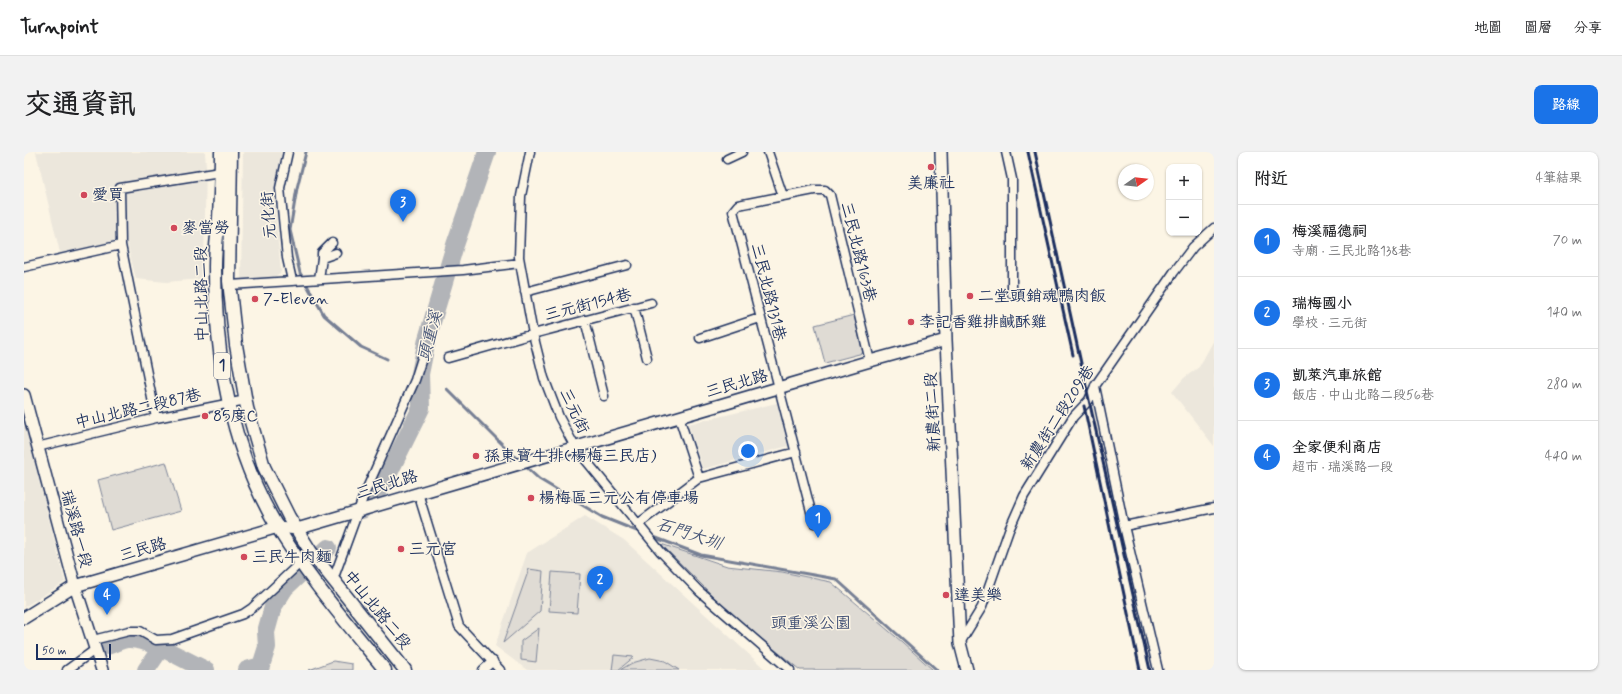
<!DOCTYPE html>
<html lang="zh-TW">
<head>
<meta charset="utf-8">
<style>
  :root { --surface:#fff; --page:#f2f2f2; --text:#202124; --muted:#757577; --line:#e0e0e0; --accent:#1a73e8 }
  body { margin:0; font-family:Mynerve,"LXGW WenKai TC",sans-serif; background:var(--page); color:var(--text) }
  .controls { position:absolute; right:12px; top:12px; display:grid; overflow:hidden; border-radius:8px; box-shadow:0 1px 3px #0004 }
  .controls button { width:36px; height:36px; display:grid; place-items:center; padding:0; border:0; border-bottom:1px solid var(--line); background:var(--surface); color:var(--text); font:20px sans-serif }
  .compass { position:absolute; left:1094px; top:12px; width:36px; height:36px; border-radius:50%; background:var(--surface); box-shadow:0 1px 3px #0004; rotate:76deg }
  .scale { position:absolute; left:12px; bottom:10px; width:75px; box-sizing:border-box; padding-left:4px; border:2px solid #1b2f5e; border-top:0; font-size:11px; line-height:14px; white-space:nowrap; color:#1b2f5e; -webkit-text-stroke:3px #fcf5e5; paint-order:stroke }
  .you { position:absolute; left:724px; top:299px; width:14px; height:14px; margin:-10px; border:3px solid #fff; border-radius:50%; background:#1a73e8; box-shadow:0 0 0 6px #1a73e833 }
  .badge { display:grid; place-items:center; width:26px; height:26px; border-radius:50%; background:var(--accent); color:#fff; font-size:13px; font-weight:700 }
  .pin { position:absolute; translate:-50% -33px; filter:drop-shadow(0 1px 2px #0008) }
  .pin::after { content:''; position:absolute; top:21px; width:14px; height:12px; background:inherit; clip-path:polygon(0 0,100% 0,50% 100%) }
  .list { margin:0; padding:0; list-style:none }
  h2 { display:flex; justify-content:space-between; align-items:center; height:52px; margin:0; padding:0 16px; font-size:17px }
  h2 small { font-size:13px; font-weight:400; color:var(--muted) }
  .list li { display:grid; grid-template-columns:26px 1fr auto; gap:12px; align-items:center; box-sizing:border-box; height:72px; padding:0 16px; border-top:1px solid var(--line) }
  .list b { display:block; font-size:15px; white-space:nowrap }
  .list p { margin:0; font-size:13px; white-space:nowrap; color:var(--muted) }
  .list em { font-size:13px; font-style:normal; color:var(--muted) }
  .map { position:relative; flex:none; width:1190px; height:518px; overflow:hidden; border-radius:8px }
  header { display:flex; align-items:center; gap:24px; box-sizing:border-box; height:56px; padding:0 20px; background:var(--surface); border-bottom:1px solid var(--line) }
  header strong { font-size:19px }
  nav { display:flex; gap:22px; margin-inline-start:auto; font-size:14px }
  .intro { display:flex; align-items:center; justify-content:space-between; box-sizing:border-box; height:96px; padding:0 24px }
  h1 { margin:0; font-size:28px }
  .button { padding:10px 18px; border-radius:8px; background:var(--accent); color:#fff; font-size:14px; font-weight:700 }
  main { display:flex; gap:24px; padding:0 24px }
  aside { flex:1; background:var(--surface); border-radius:8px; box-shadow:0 1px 3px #0004 }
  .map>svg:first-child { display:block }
  .built { fill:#ece7dc }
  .green { fill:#dfdbd4; stroke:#7d8599 }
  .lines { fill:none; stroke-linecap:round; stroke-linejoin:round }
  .stream { stroke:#767f94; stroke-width:3 }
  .river { stroke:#b2b4b8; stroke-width:18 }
  .street-casing { stroke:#1b2f5e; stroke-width:11 }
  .secondary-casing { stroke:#1b2f5e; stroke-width:14 }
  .primary-casing { stroke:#1b2f5e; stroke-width:15 }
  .street { stroke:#fcf5e5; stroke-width:8 }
  .secondary { stroke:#fcf5e5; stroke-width:11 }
  .primary { stroke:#fcf5e5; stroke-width:12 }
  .rail { stroke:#1b2f5e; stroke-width:3 }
  .poi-dot { fill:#d1495b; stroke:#fcf5e5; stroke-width:1.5 }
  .labels { text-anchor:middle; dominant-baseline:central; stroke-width:3; stroke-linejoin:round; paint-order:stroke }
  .shield { fill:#fcf5e5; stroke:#5e6a86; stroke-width:1 }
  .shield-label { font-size:15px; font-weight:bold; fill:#1b2f5e }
  .poi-label { font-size:16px; fill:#1b2f5e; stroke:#fcf5e5; text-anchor:start }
  .street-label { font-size:16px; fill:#1b2f5e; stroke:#fcf5e5 }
  .park-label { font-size:16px; fill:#425176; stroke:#fcf5e5 }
  .water-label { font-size:17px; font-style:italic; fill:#485779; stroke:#fcf5e5 }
</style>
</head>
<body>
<header>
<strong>Turnpoint</strong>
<nav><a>地圖</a><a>圖層</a><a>分享</a></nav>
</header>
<div class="intro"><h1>交通資訊</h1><a class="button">路線</a></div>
<main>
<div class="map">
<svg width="1190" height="518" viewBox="0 0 1190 518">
  <rect width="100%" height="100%" fill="#fcf5e5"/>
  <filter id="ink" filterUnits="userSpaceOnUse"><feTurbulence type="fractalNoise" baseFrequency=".025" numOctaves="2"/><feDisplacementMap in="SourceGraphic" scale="8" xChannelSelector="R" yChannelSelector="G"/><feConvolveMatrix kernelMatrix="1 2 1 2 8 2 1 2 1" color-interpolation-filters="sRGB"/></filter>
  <g filter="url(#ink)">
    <path class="built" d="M 12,0 L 181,0 L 182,15 L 180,107 L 177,127 L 142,130 L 112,127 L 102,87 L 36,101 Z
      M 219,0 L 259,0 L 250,45 L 257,120 L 249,126 L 217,127 Z
      M 1190,188 L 1190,294 L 1148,240 L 1160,226 L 1175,215 Z
      M 753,251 L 764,294 L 679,317 L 664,272 Z
      M 0,268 L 41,430 L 0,455 Z
      M 561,364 L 600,388 L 742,518 L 503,518 L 471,494 L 503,401 Z"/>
    <path class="green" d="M 830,163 L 839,201 L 801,211 L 791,173 Z
      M 142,310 L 157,359 L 87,378 L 74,328 Z
      M 637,392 L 703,414 L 758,420 L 807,430 L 878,490 L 909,518 L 776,518 L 708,463 Z
      M 505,417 L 519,419 L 516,459 L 479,491 Z
      M 528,420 L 556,422 L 553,461 L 525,459 Z
      M 515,476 L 512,510 L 497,508 L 497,489 Z
      M 590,503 L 610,505 L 594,518 L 588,518 Z
      M 626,506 L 641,509 L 655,518 L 596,518 L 608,511 Z
      M 309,509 L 328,512 L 328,518 L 285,518 Z"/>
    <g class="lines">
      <path class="stream" d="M 282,0 L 273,36 L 266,78 L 276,121 L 300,163 L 337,195 L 363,207
        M 423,237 L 495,309
        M 501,314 L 515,327 L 578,365 L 618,381
        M 627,384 L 677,403 L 812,427 L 913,518"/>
      <path class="river" d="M 338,358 L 360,331 L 397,256 L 396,222 L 403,187 L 431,93 L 463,0
        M 83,494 C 90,492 98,487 104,487 C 125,486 162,509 182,518
        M 122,518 L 137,496
        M 223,518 L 237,514 L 243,495 L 242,480 L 249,455 L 261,436 L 304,396"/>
      <g class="street-casing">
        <path id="street" d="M 264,0 L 256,36 L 263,106 L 267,124
          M 506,0 L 497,44 L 495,105 L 509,182 L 520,226 L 535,265 L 551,295 L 637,400 L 675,439 L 766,518
          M 744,0 L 759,44
          M 982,0 L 988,27 L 988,142
          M 703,7 L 718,0
          M 298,106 L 298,101 L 308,91
          M 0,115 L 97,93
          M 295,127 L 298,106 L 312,101
          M 206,133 L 439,118 L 496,111
          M 501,140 L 603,113
          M 610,155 L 623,206
          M 561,168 L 580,244
          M 676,186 L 736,166
          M 424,206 L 509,182 L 627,151
          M 1071,234 L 1100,374 L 1190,356
          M 655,265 L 675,326
          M 132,266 L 97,93 L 96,36 L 196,20
          M 13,295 L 132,266 L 222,248
          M 394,341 L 435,474 L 476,518
          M 790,371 L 709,59 L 714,53 L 790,38 L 801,38 L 806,43 L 846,209
          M 614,372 L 675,326 L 772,300
          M 1100,374 L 1134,518
          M 309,428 L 340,343 L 391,228 L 398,206
          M 69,488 L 105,479 L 116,479 L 132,488 L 148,487 L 219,462 L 228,456 L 276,411
          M 936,491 L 958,455 L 985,378 L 1000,344 L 1049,265 L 1065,248 L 1071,234 L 1150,120 L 1169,95 L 1190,76
          M 43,518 L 72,497
          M 459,518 L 469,509"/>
      </g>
      <g class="secondary-casing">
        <path id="secondary" d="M 917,0 L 922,188 L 936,491 L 943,518
          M 0,243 L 51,434 L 78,518
          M 0,466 L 51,434 L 254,375 L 273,377 L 846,209 L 922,188"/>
      </g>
      <g class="primary-casing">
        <path id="primary" d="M 197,0 C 197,22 196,44 195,66 C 193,82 191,99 191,115 C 191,202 206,294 251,371 C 282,424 322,470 361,518
          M 207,0 L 205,129 L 212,193 L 223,256 L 240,315 L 265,365 L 287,400 L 381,518"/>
      </g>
      <use href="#street" class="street"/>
      <use href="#secondary" class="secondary"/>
      <use href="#primary" class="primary"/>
      <path class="rail" d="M 1004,0 L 1049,203
        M 1011,0 L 1065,248 L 1126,518
        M 1060,254 L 1116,518"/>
    </g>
  </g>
  <g class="poi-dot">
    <circle cx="907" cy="15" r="4"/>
    <circle cx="60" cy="43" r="4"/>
    <circle cx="150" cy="76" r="4"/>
    <circle cx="946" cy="144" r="4"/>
    <circle cx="231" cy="147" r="4"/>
    <circle cx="887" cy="170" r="4"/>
    <circle cx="181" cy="264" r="4"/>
    <circle cx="452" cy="304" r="4"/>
    <circle cx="507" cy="346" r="4"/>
    <circle cx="377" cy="397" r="4"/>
    <circle cx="220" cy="405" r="4"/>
    <circle cx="922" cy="443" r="4"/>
  </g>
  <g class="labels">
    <rect class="shield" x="190" y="201" width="16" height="26" rx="3"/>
    <g class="shield-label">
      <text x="198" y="214">1</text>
    </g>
    <g class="poi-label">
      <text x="907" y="31" text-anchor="middle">美廉社</text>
      <text x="68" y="43">愛買</text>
      <text x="158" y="76">麥當勞</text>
      <text x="954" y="144">二堂頭銷魂鴨肉飯</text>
      <text x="239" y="147">7-Eleven</text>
      <text x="895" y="170">李記香雞排鹹酥雞</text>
      <text x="189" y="264">85度C</text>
      <text x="460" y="304">孫東寶牛排(楊梅三民店)</text>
      <text x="515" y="346">楊梅區三元公有停車場</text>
      <text x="385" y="397">三元宮</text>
      <text x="228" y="405">三民牛肉麵</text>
      <text x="930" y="443">達美樂</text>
    </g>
    <g class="street-label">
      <text transform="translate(245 63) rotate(-94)">元化街</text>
      <text transform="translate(834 100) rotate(76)">三民北路163巷</text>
      <text transform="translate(744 140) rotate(76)">三民北路131巷</text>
      <text transform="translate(178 142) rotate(-91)">中山北路二段</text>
      <text transform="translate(564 153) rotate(-14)">三元街154巷</text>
      <text transform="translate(713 232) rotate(-16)">三民北路</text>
      <text transform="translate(114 257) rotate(-13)">中山北路二段87巷</text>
      <text transform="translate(550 259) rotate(65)">三元街</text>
      <text transform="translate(909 260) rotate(-93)">新農街二段</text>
      <text transform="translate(1034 266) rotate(-57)">新農街二段209巷</text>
      <text transform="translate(363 333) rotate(-17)">三民北路</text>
      <text transform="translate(52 377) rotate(75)">瑞溪路一段</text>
      <text transform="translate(119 398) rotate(-16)">三民路</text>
      <text transform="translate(353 458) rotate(51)">中山北路二段</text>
    </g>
    <g class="park-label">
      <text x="787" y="471">頭重溪公園</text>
    </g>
    <g class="water-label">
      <text transform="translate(406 184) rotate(-75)">頭重溪</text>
      <text transform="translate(665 382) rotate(18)">石門大圳</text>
    </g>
  </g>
</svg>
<div class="controls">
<button>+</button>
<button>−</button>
</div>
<svg class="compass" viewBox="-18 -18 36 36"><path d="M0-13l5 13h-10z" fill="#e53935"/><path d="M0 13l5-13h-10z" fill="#757577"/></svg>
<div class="scale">50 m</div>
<div class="you"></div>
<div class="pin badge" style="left:794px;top:386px">1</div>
<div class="pin badge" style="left:576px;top:447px">2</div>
<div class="pin badge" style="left:379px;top:70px">3</div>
<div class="pin badge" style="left:83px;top:463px">4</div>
</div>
<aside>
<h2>附近<small>4筆結果</small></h2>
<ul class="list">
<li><span class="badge">1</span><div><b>梅溪福德祠</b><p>寺廟 · 三民北路138巷</p></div><em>70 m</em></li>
<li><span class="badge">2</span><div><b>瑞梅國小</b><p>學校 · 三元街</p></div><em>140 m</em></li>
<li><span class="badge">3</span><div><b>凱萊汽車旅館</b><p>飯店 · 中山北路二段56巷</p></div><em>280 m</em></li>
<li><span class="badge">4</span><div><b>全家便利商店</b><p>超市 · 瑞溪路一段</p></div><em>440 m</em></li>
</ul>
</aside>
</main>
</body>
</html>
